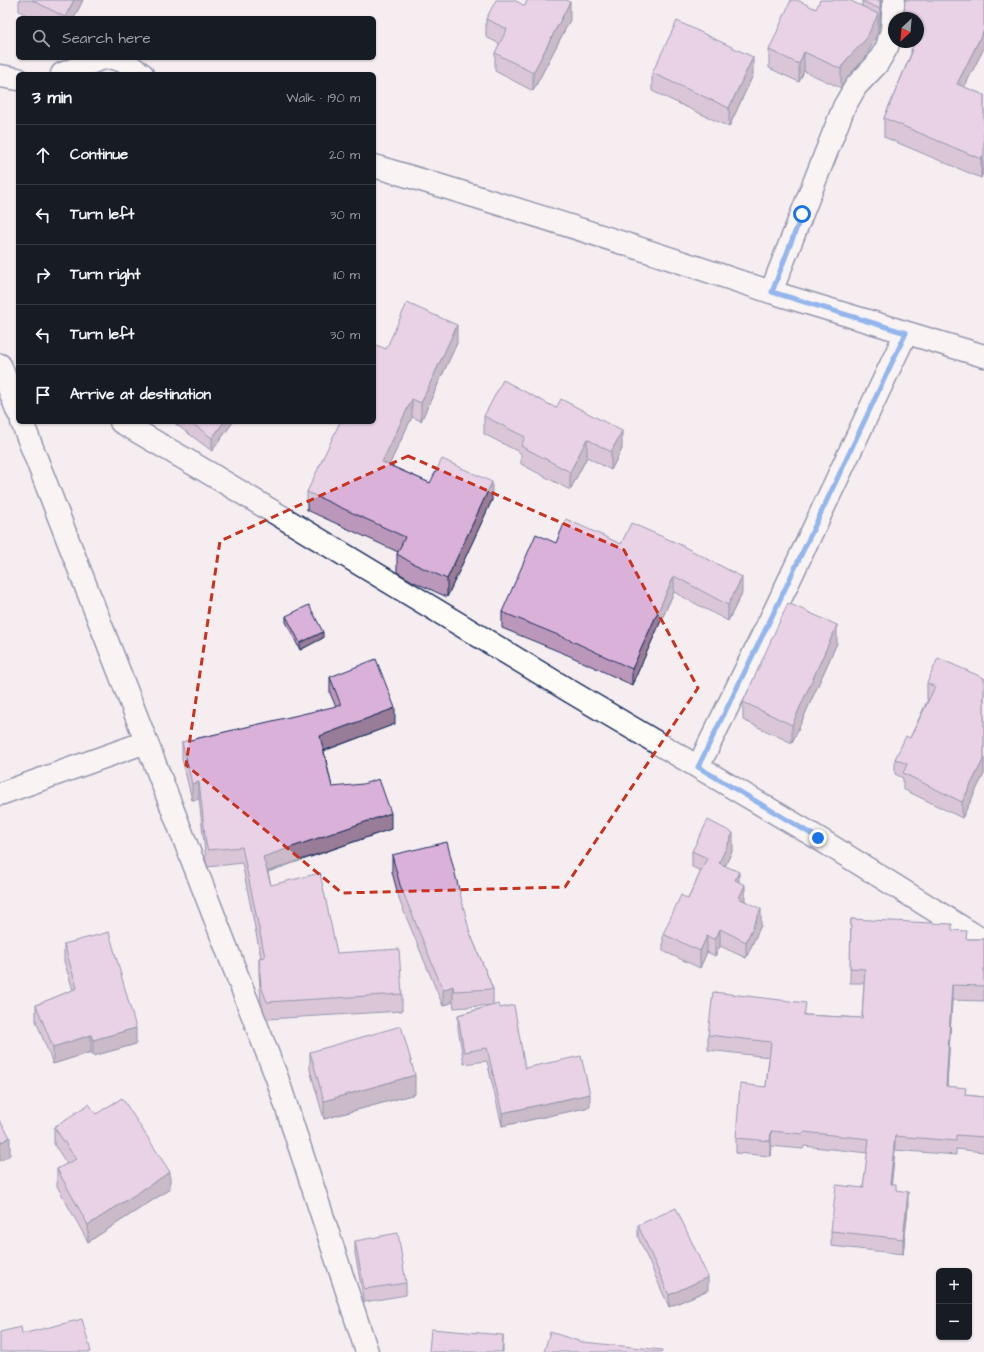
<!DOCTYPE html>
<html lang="en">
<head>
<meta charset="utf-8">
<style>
  :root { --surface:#171b24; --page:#20242c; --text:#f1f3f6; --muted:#9ea1a6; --line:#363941 }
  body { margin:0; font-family:"Architects Daughter",sans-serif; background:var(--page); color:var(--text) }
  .controls { position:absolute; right:12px; bottom:12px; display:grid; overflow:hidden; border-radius:6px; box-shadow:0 1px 3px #0004 }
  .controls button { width:36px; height:36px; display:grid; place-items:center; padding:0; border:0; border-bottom:1px solid var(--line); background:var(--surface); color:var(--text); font:20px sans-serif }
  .compass { position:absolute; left:888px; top:12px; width:36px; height:36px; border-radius:50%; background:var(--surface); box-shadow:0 1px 3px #0004; rotate:206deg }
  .stop { position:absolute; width:12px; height:12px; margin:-9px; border:3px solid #1a73e8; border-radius:50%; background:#fff }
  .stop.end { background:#1a73e8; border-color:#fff; box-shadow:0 1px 4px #0008 }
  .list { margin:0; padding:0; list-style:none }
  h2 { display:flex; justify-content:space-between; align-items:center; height:52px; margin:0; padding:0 16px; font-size:17px }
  h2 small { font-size:13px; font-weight:400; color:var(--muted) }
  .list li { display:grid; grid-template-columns:26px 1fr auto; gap:12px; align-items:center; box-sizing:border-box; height:60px; padding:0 16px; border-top:1px solid var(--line) }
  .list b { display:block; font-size:15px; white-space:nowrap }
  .list em { font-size:13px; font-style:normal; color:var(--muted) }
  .icon { flex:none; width:22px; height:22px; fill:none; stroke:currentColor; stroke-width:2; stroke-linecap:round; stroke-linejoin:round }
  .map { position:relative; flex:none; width:984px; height:1352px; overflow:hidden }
  .search { position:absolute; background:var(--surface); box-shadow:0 1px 3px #0004; left:16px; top:16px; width:360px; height:44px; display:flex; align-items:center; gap:10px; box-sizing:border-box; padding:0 14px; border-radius:6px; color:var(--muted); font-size:15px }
  .panel { position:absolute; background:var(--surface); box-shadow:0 1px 3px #0004; left:16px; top:72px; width:360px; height:352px; border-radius:6px }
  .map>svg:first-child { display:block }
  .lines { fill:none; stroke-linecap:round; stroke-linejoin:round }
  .minor-casing { stroke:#1b2f5e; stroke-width:25 }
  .minor { stroke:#fdfcf7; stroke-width:22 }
  .wall { fill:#bb98bb; stroke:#1b2f5e }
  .shaded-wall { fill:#987c98; stroke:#1b2f5e }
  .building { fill:#d9b1d9; stroke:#1b2f5e }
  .route { stroke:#1a73e8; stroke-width:5 }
  .marked { fill:none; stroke:#c8321e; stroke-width:3; stroke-dasharray:8 5; stroke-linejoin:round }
</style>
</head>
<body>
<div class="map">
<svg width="984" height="1352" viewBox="0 0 984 1352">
  <rect width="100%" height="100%" fill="#f6edf1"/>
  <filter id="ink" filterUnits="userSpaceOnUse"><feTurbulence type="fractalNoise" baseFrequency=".025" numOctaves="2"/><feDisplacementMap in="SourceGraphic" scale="8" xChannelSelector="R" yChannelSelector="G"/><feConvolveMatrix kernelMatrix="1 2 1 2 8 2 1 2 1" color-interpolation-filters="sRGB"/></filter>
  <g filter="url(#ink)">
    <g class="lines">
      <g class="minor-casing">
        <path id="minor" d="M 112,58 L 123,61 L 142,74
          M 62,74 L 100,59 L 107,58
          M 0,76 L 18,79
          M 374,166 C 507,205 640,248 771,292 L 844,107 L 856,86 L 877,64 L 887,47 L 892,30 L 894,0
          M 771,292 L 984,356
          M 0,365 L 18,412
          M 22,422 L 277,1078 L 367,1352
          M 121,422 L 209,473 L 573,693 L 818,838 L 984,941
          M 698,767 L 776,608 L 906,333
          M 0,794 L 146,742"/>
      </g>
      <use href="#minor" class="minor"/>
    </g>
    <path class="wall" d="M 19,0 L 83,0 L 74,18 L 32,18 L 19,11 Z
      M 881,0 L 880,27 L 878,26 L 878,32 L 866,57 L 847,78 L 841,88 L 804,71 L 799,82 L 769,68 L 769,50 L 816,9 L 862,6 L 862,1 Z
      M 905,0 L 984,0 L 984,48 L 964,87 L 984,95 L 984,175 L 982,175 L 981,178 L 884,137 L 884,118 L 911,54 L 911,50 L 915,43 L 912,42 L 918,42 L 918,18 L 903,18 L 904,13 Z
      M 525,6 L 570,20 L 533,91 L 495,71 L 495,53 L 500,44 L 486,37 L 486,19 Z
      M 652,73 L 753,75 L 729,127 L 652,91 Z
      M 457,343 L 421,421 L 412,417 L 389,465 L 430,483 L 492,500 L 447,597 L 412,581 L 397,572 L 397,554 L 398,552 L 307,510 L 307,492 L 386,349 Z
      M 556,408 L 622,449 L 611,470 L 587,457 L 570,490 L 521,464 L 521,453 L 484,434 L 484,416 Z
      M 173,422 L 233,422 L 212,451 Z
      M 556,543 L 621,544 L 742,593 L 728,621 L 674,592 L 632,685 L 570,656 L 502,628 L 502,612 Z
      M 286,616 L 323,638 L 300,650 L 286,622 Z
      M 837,643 L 792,743 L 743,720 L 743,702 Z
      M 330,677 L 395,724 L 324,751 L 332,787 L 391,829 L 268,872 L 271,885 L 337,953 L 402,994 L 402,1011 L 267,1019 L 261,1003 L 259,974 L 259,958 L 261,958 L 242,863 L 208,867 L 206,861 L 199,799 L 192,800 L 182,759 L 182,742 L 336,707 L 330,693 Z
      M 984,678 L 984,774 L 962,818 L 903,789 L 903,778 L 895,774 L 895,759 L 910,738 L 928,699 L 927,699 L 927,683 Z
      M 733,849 L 725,866 L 739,882 L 745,901 L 761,925 L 746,958 L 720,946 L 715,956 L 707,952 L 700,968 L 663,951 L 663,934 L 688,899 L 701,871 L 692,867 L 692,851 Z
      M 392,855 L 470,933 L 493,989 L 493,1005 L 525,1068 L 590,1107 L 502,1126 L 487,1061 L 464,1064 L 458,1028 L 458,1015 L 493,1005 L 454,1008 L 453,1002 L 443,1006 L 400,902 L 392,872 Z
      M 851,919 L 952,930 L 967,939 L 984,939 L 984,1001 L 952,1000 L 947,1086 L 966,1095 L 984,1097 L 984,1152 L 956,1149 L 956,1155 L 895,1150 L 891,1184 L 908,1207 L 903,1254 L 831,1246 L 831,1231 L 863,1188 L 868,1153 L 804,1146 L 803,1149 L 771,1146 L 770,1156 L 736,1153 L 736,1138 L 766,1087 L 769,1057 L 708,1050 L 708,1035 L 806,1015 L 862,1018 L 864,983 L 850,983 Z
      M 64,944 L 136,1044 L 93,1056 L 91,1052 L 53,1064 L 36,1021 L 36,1005 L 73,990 L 64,961 Z
      M 310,1052 L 415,1094 L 324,1119 L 310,1070 Z
      M 96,1114 L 170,1189 L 88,1242 L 57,1186 L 57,1169 L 67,1164 L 54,1144 L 54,1127 Z
      M 638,1225 L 708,1290 L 669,1307 L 638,1237 Z
      M 355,1241 L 406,1283 L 406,1295 L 364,1302 L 355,1253 Z"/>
    <path class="shaded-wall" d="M 74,0 L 83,0 L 74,18 L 65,18 Z
      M 880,0 L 881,0 L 880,27 Z
      M 570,2 L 570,20 L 533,91 L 533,73 Z
      M 878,14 L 878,32 L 866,57 L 847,78 L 841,88 L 841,69 L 847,59 Z
      M 984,30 L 984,48 L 957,102 L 957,84 Z
      M 804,52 L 804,71 L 799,82 L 799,64 Z
      M 753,57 L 753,75 L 729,127 L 729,108 Z
      M 982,156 L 982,175 L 981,178 L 981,159 Z
      M 457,325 L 457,343 L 421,421 L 421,403 Z
      M 412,399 L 412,417 L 382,480 L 382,462 Z
      M 224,422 L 233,422 L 212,451 L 212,438 Z
      M 622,431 L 622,449 L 611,470 L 611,452 Z
      M 587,439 L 587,457 L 570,490 L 570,472 Z
      M 492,482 L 492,500 L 447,597 L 447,579 Z
      M 674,576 L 674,592 L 632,685 L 632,669 Z
      M 742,577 L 742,593 L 728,621 L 728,605 Z
      M 837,625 L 837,643 L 792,743 L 792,725 Z
      M 323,632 L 323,638 L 300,650 L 300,643 Z
      M 395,708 L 395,724 L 320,752 L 320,736 Z
      M 984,758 L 984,774 L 962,818 L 962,802 Z
      M 199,782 L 199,799 L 192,800 L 192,784 Z
      M 391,813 L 391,829 L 263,873 L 263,857 Z
      M 733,833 L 733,849 L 719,879 L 719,863 Z
      M 739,872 L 739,889 L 735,880 Z
      M 745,885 L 745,901 L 739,898 Z
      M 761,909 L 761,925 L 746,958 L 746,942 Z
      M 720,929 L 720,946 L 715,956 L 715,940 Z
      M 707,936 L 707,952 L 700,968 L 700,951 Z
      M 952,985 L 952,1000 L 946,1100 L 946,1086 Z
      M 453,986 L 453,1002 L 443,1006 L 443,990 Z
      M 136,1028 L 136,1044 L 93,1056 L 93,1040 Z
      M 91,1035 L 91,1052 L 53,1064 L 53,1047 Z
      M 415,1075 L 415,1094 L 324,1119 L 324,1101 Z
      M 590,1094 L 590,1107 L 502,1126 L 502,1113 Z
      M 771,1131 L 771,1146 L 770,1156 L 770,1141 Z
      M 895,1136 L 895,1150 L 890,1198 L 890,1184 Z
      M 10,1137 L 10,1155 L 0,1161 L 0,1143 Z
      M 170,1172 L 170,1189 L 88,1242 L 88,1225 Z
      M 908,1192 L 908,1207 L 903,1254 L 903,1239 Z
      M 708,1277 L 708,1290 L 669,1307 L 669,1295 Z
      M 503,1335 L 503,1352 L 502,1352 Z"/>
    <path class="building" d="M 32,0 L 74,0 L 65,17 Z
      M 496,0 L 514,0 L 525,6 L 527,0 L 567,0 L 570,2 L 533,73 L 495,53 L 507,29 L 486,19 Z
      M 791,0 L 797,0 L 816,9 L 820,0 L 849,0 L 878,14 L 866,39 L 847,59 L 841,69 L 804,52 L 799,64 L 769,50 Z
      M 862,0 L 880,0 L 880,9 L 862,1 Z
      M 905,0 L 984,0 L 984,30 L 957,84 L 984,95 L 984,157 L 982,156 L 981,159 L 884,118 L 913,50 L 911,50 L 915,42 L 918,42 L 918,37 L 922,29 L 918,27 L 918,18 L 903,18 L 904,13 Z
      M 677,21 L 753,57 L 729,108 L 652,73 Z
      M 407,303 L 457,325 L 421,403 L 412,399 L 382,462 L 430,483 L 442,459 L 492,482 L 447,579 L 412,563 L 397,554 L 405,537 L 307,492 L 340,422 L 374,422 L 374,349 L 376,345 L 386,349 Z
      M 503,380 L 556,408 L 561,399 L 622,431 L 611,452 L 587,439 L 570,472 L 521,446 L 525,437 L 484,416 Z
      M 190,422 L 224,422 L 212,438 Z
      M 566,519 L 621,544 L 631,523 L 679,544 L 742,577 L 728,605 L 674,576 L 632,669 L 570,640 L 502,612 L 536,534 L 556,543 Z
      M 788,603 L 837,625 L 792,725 L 743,702 Z
      M 309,605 L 323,632 L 300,643 L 286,616 Z
      M 938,658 L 984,678 L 984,696 L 983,699 L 984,699 L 984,758 L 962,802 L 903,773 L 907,764 L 895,759 L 906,736 L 910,738 L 935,687 L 927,683 Z
      M 376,659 L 395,708 L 320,736 L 332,787 L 363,784 L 379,779 L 391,813 L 263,857 L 271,885 L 320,873 L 337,953 L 399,949 L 402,994 L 267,1002 L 261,986 L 259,958 L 265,957 L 242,847 L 208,850 L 206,844 L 199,782 L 192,784 L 182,742 L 341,705 L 330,677 Z
      M 708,820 L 733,833 L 719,863 L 739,872 L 735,880 L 745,885 L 739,898 L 761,909 L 746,942 L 720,929 L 715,940 L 707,936 L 700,951 L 663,934 L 681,895 L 688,899 L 707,858 L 692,851 Z
      M 447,842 L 470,933 L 493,989 L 454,991 L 453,986 L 443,990 L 400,885 L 392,855 Z
      M 851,919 L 952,924 L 952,930 L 967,931 L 966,939 L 984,939 L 984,986 L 952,985 L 946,1086 L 966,1088 L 965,1095 L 984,1097 L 984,1137 L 956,1135 L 956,1141 L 895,1136 L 890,1184 L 896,1184 L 896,1190 L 908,1192 L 903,1239 L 831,1231 L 836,1185 L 863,1188 L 869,1139 L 804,1132 L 803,1134 L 771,1131 L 770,1141 L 736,1138 L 740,1084 L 766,1087 L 771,1042 L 708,1035 L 713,992 L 806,1003 L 804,1015 L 862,1018 L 865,969 L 850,968 Z
      M 109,932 L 136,1028 L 93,1040 L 91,1035 L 53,1047 L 36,1005 L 77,988 L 64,944 Z
      M 498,1004 L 500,1008 L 514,1005 L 525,1068 L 581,1056 L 590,1094 L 502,1113 L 487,1048 L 464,1052 L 458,1015 Z
      M 401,1026 L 415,1075 L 324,1101 L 310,1052 Z
      M 122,1098 L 170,1172 L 88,1225 L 57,1169 L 76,1159 L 54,1127 L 89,1104 L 96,1114 Z
      M 0,1121 L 10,1137 L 0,1143 Z
      M 676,1208 L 708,1277 L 669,1295 L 638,1225 Z
      M 398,1233 L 406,1283 L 364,1289 L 355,1241 Z
      M 82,1319 L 91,1352 L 0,1352 L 0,1332 L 21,1327 L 22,1334 Z
      M 431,1329 L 503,1335 L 502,1352 L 429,1352 Z
      M 550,1332 L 582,1342 L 662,1350 L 662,1352 L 544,1352 Z"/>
  </g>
  <g class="lines" filter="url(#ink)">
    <path class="route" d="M 802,214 L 772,292 L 906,333 L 776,608 L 698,767 L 818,838"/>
  </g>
  <path d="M0 0H984V1352H0ZM 408,456 L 624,550 L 698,688 L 565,887 L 342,893 L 186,765 L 220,541 Z" fill="#f6edf1" fill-opacity=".55" fill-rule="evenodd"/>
  <path class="marked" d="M 408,456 L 624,550 L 698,688 L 565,887 L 342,893 L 186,765 L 220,541 Z"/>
</svg>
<div class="controls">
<button>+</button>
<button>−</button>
</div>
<svg class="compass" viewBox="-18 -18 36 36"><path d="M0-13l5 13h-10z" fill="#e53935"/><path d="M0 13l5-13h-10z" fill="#9ea1a6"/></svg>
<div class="stop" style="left:802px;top:214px"></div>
<div class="stop end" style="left:818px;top:838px"></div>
<div class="search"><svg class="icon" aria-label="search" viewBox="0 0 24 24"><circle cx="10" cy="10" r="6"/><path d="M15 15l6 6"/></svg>Search here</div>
<section class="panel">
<h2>3 min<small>Walk · 190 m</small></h2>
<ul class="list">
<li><svg class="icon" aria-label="ahead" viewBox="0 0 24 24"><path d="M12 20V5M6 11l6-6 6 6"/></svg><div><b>Continue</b></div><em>20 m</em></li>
<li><svg class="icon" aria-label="left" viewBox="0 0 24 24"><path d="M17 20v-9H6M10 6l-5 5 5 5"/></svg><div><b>Turn left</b></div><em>30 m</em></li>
<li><svg class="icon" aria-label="right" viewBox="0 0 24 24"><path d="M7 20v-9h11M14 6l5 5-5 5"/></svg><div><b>Turn right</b></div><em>110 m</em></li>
<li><svg class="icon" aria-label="left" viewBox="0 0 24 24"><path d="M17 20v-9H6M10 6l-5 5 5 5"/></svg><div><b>Turn left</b></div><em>30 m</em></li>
<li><svg class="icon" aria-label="arrive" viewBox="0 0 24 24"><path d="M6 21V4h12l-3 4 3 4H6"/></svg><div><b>Arrive at destination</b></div></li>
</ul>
</section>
</div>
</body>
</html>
